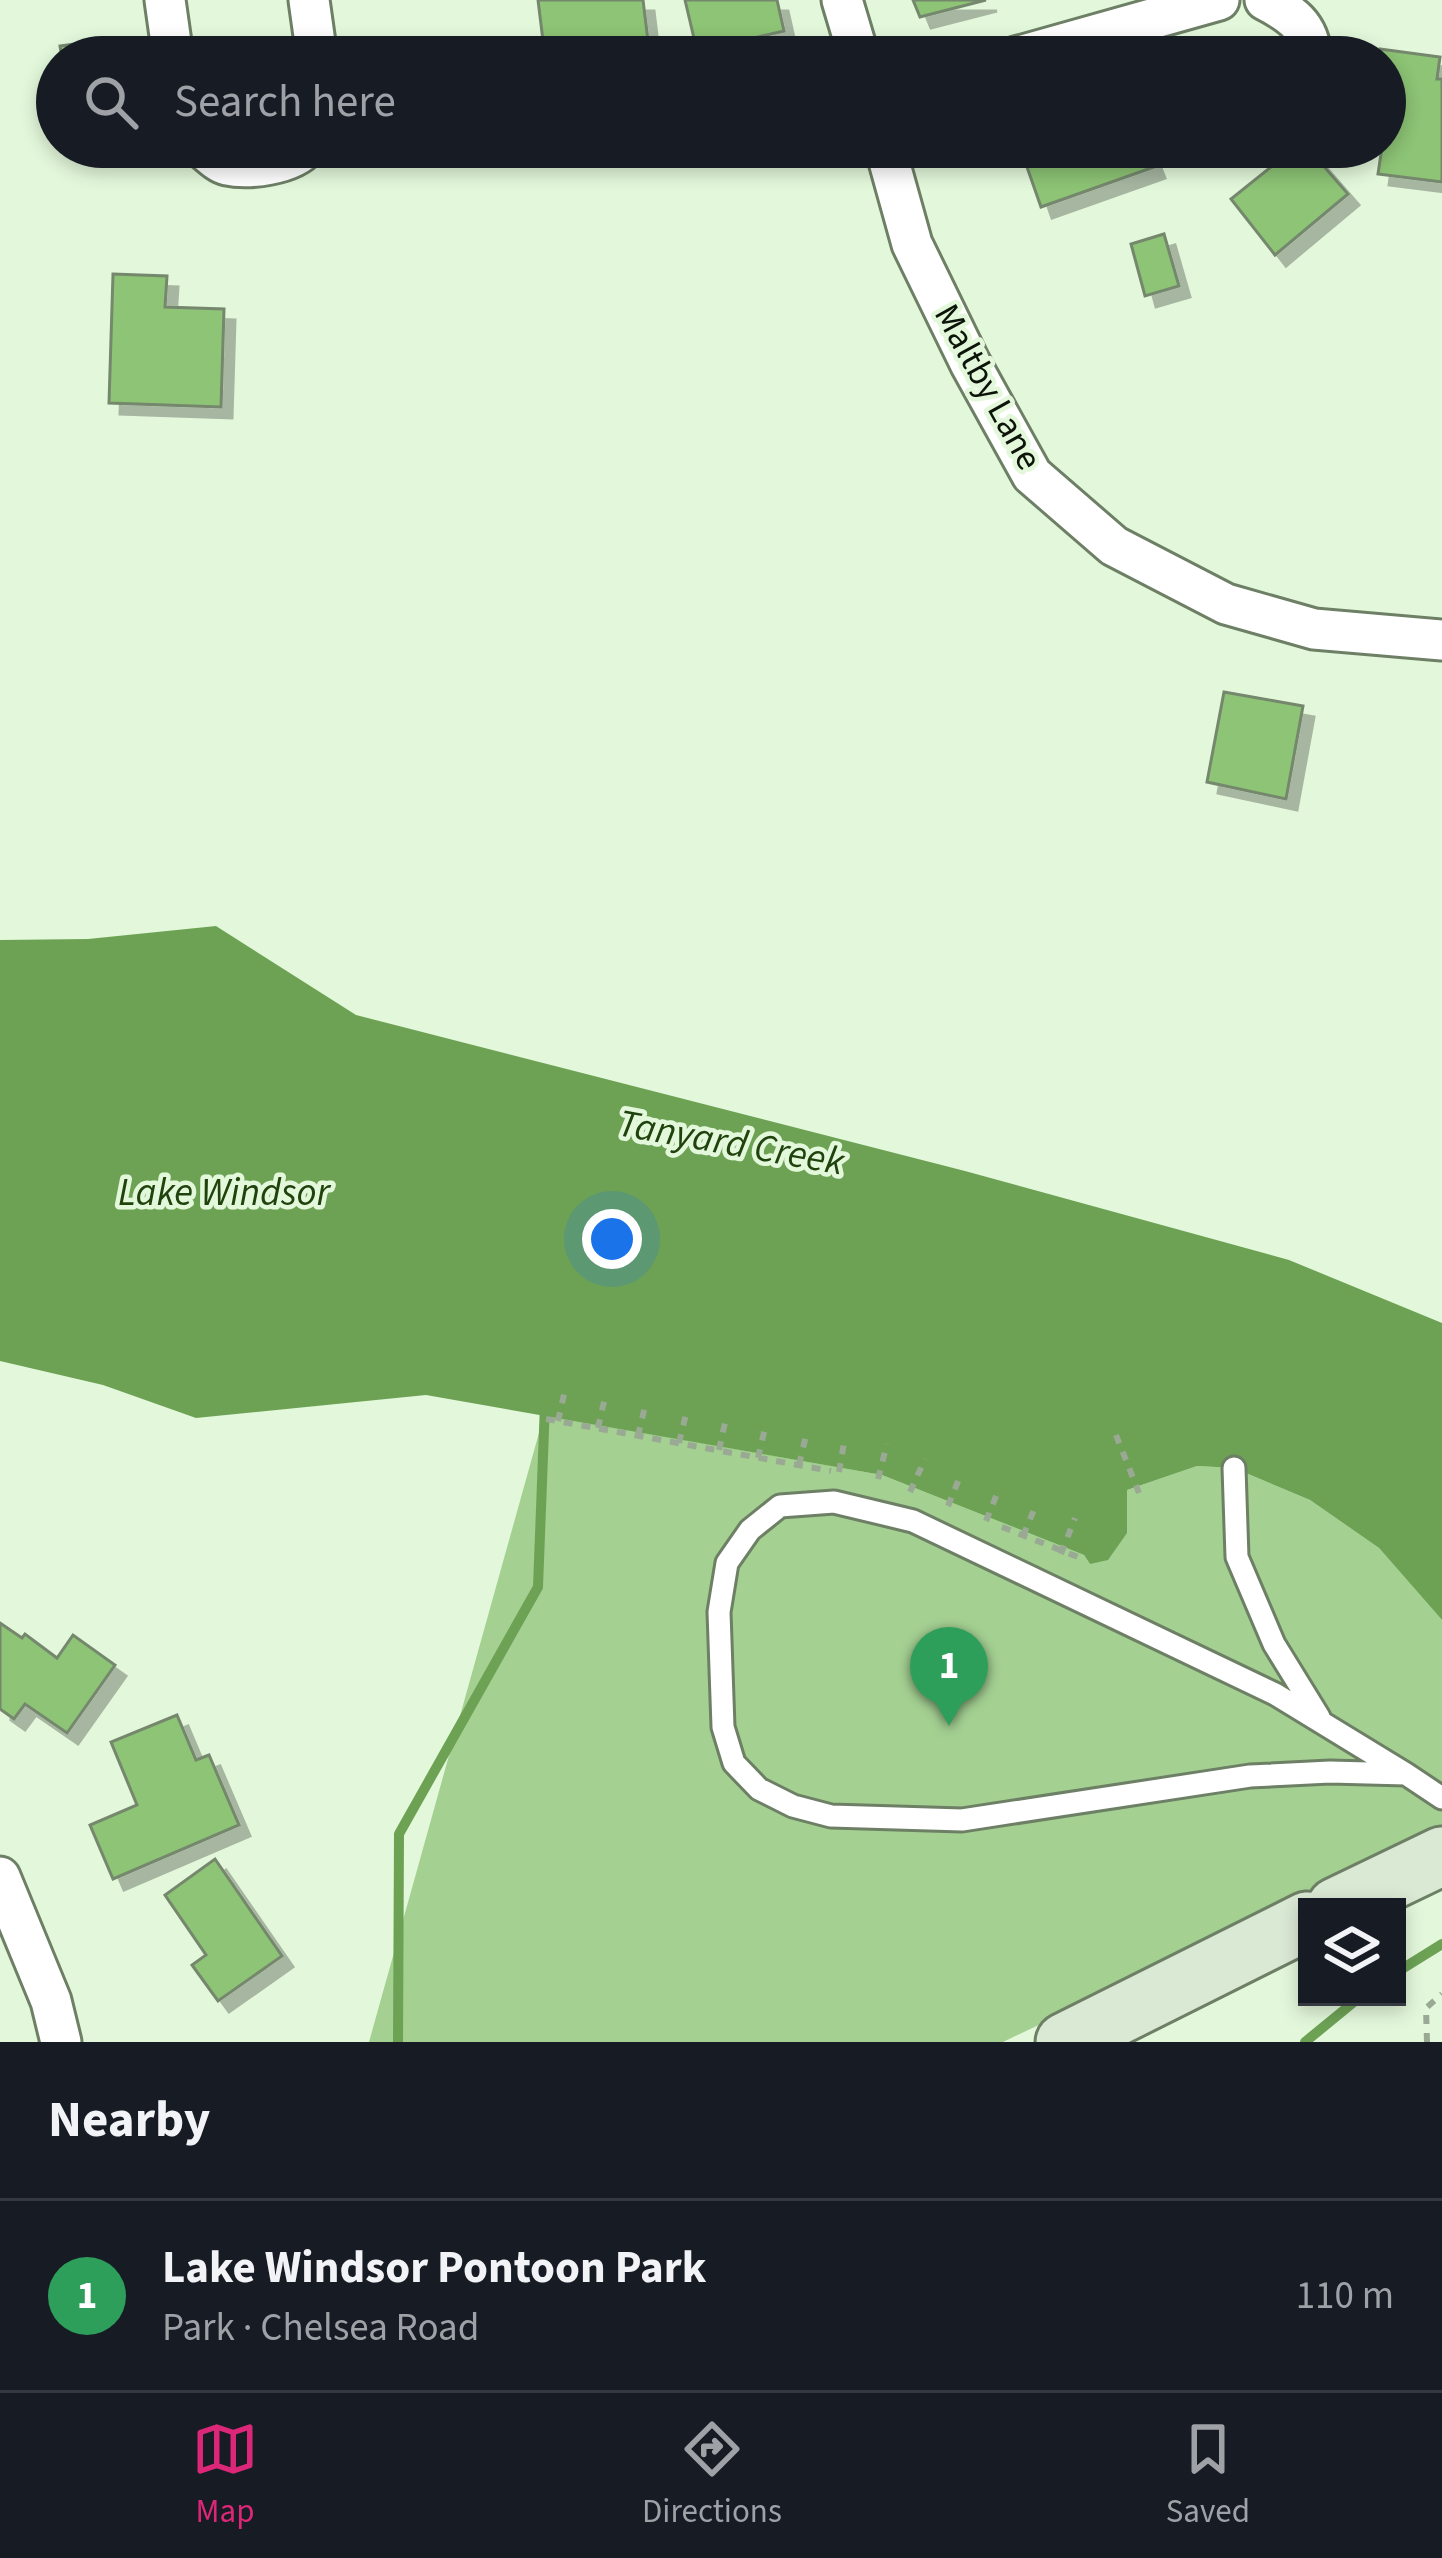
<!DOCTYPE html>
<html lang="en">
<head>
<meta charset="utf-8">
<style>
  :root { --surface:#171b24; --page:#242831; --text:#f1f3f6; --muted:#9ea1a6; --line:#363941; --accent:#db2777 }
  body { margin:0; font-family:"Source Sans 3",sans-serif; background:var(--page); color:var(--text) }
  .controls { position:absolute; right:36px; bottom:36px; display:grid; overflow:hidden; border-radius:0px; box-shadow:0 6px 18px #0003 }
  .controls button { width:108px; height:108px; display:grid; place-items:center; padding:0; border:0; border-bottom:3px solid var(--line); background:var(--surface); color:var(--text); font:60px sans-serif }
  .you { position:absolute; left:612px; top:1239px; width:42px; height:42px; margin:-30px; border:9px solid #fff; border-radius:50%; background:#1a73e8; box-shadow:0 0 0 18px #1a73e833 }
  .badge { display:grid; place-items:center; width:78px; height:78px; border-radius:50%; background:var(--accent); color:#fff; font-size:39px; font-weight:700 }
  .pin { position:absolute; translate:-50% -99px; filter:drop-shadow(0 3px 6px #0008) }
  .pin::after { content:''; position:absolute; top:63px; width:42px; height:36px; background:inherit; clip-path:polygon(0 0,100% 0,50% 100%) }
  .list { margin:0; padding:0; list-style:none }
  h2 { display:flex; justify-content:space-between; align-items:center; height:156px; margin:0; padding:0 48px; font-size:51px }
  h2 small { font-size:39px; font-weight:400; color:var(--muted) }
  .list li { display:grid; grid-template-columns:78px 1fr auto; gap:36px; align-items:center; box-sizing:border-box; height:192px; padding:0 48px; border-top:3px solid var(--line) }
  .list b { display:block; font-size:45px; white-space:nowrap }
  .list p { margin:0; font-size:39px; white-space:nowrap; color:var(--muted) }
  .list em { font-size:39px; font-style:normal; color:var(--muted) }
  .icon { flex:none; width:66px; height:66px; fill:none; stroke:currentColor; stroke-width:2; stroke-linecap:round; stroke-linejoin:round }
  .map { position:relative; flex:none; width:1442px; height:2042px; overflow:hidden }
  .search { position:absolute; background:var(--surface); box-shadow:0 6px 18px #0003; left:36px; right:36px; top:36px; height:132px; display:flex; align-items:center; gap:30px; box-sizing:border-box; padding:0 42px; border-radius:66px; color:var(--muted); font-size:45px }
  .sheet { height:348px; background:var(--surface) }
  nav { display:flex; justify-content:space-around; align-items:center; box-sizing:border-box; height:168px; border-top:3px solid var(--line); background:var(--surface); font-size:33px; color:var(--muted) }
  nav a { display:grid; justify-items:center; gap:6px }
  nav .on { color:var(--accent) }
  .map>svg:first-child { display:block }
  .green { fill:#a4d092 }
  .water { fill:#6da255 }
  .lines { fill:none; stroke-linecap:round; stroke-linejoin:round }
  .stream { stroke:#6da255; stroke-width:10 }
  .building { fill:#8dc475; stroke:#75886d; stroke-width:3; filter:url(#shadow) }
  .lane-casing { stroke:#6d7f65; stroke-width:27 }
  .street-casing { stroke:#6d7f65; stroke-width:45 }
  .secondary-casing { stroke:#6d7f65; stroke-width:63 }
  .path { stroke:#99a993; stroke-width:6; stroke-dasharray:9 9; stroke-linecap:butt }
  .lane { stroke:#fff; stroke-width:21 }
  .street { stroke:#fff; stroke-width:39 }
  .secondary { stroke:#dae9d4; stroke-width:57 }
  .labels { text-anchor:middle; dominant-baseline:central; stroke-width:9; stroke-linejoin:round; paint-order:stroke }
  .street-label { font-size:36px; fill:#0c1309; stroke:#e3f8db }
  .water-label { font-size:39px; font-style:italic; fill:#20430d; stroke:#e3f8db }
</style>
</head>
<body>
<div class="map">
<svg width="1442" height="2042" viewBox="0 0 1442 2042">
  <defs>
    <filter id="shadow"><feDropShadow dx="11" dy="11" stdDeviation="0" flood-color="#0004"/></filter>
  </defs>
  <rect width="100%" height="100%" fill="#e3f8db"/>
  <path class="green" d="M 544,1415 L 882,1475 L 1084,1555 L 1090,1564 L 1127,1490 L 1197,1466 L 1234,1468 L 1310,1500 L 1379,1548 L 1442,1620 L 1442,1833 L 1003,2042 L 369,2042 Z"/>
  <path class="water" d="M 216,926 L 356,1015 L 965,1171 L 1289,1260 L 1442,1323 L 1442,1620 L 1379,1548 L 1310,1500 L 1234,1468 L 1197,1466 L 1127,1490 L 1127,1533 L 1108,1560 L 1090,1564 L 1084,1555 L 882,1475 L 426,1395 L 196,1418 L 103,1385 L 0,1361 L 0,940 L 88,939 Z"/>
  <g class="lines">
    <path class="stream" d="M 1397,1972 L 1442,1944
      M 398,2042 L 399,1834 L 538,1587 L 545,1404
      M 1305,2042 L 1360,1997"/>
  </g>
  <path class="building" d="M 538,0 L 643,0 L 650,57 L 545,57 Z
    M 685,0 L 777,0 L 784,31 L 697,51 Z
    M 913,0 L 986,0 L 920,17 Z
    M 118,38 L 120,57 L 62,57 L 60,46 Z
    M 1380,49 L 1440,57 L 1437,79 L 1442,79 L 1442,182 L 1378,174 L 1382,147 L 1385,147 L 1386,114 L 1385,57 L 1379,57 Z
    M 1020,147 L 1146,147 L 1154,167 L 1041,207 Z
    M 1296,147 L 1307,147 L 1348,194 L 1275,255 L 1231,199 Z
    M 1164,234 L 1179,286 L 1145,296 L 1131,244 Z
    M 113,274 L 167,276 L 165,307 L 224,309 L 221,407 L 109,403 Z
    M 1224,692 L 1303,706 L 1286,799 L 1207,782 Z
    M 0,1623 L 22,1638 L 25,1634 L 57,1658 L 73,1635 L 115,1665 L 67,1733 L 25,1704 L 14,1719 L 0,1709 Z
    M 177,1715 L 196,1760 L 209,1755 L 239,1825 L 113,1879 L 90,1825 L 137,1805 L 111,1742 Z
    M 215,1859 L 282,1956 L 218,2001 L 192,1965 L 206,1955 L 165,1895 Z"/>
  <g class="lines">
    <g class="lane-casing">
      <path id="lane" d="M 1234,1468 L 1237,1557 L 1274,1644 L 1319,1717
        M 1406,1774 L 1330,1772 L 1250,1776 L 962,1820 L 831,1816 L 793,1806 L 759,1789 L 734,1763 L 723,1727 L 719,1612 L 727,1563 L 750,1530 L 780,1506 L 834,1502 L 913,1521 L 1275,1694 L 1406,1774 L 1442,1798"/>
    </g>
    <g class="street-casing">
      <path id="street" d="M 165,0 L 173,57
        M 309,0 L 317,57
        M 842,0 L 859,57
        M 1265,0 C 1290,13 1310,25 1311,57
        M 1120,29 L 1152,57
        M 1016,57 L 1219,0
        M 201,147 C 209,153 218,163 227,165 C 249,170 292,164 306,147
        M 885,147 L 912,244 L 970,363 L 1032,475 L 1114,546 L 1226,604 L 1314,629 L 1442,640
        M 0,1877 L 51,2001 L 61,2042"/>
    </g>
    <g class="secondary-casing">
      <path id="secondary" d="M 1336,1907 L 1442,1856
        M 1065,2042 L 1307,1921"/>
    </g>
    <path class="path" d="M 546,1419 L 831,1471
      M 558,1421 L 566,1386
      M 598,1428 L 606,1393
      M 1116,1435 L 1139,1493
      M 638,1436 L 646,1402
      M 679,1443 L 687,1410
      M 719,1450 L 726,1418
      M 758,1458 L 766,1424
      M 799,1465 L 807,1431
      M 839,1472 L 845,1437
      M 878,1479 L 887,1444
      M 910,1492 L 925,1459
      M 948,1506 L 961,1474
      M 986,1521 L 999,1489
      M 1002,1527 L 1083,1559
      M 1023,1536 L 1036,1505
      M 1061,1554 L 1075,1518
      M 1427,2042 L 1426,2008 L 1442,1994"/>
    <use href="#lane" class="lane"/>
    <use href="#street" class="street"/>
    <use href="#secondary" class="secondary"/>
  </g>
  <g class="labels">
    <g class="street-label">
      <text transform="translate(988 387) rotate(61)">Maltby Lane</text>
    </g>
    <g class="water-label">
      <text transform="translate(731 1143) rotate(10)">Tanyard Creek</text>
      <text x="224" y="1193">Lake Windsor</text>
    </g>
  </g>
</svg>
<div class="controls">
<button><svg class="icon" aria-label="layers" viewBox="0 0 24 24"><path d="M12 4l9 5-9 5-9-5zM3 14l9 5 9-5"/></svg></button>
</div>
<div class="you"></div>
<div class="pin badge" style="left:949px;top:1726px;background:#2e9e5b">1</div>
<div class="search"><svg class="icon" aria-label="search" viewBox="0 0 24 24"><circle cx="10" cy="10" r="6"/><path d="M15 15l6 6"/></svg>Search here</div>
</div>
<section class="sheet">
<h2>Nearby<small></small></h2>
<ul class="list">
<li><span class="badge" style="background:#2e9e5b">1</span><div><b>Lake Windsor Pontoon Park</b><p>Park · Chelsea Road</p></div><em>110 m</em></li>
</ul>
</section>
<nav>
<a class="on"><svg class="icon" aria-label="map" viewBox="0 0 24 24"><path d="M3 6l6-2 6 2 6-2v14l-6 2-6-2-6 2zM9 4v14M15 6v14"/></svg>Map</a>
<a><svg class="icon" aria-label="directions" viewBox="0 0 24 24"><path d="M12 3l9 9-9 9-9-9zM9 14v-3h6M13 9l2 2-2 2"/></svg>Directions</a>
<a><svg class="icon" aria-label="saved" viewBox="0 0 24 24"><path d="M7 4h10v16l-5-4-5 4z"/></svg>Saved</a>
</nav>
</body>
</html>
